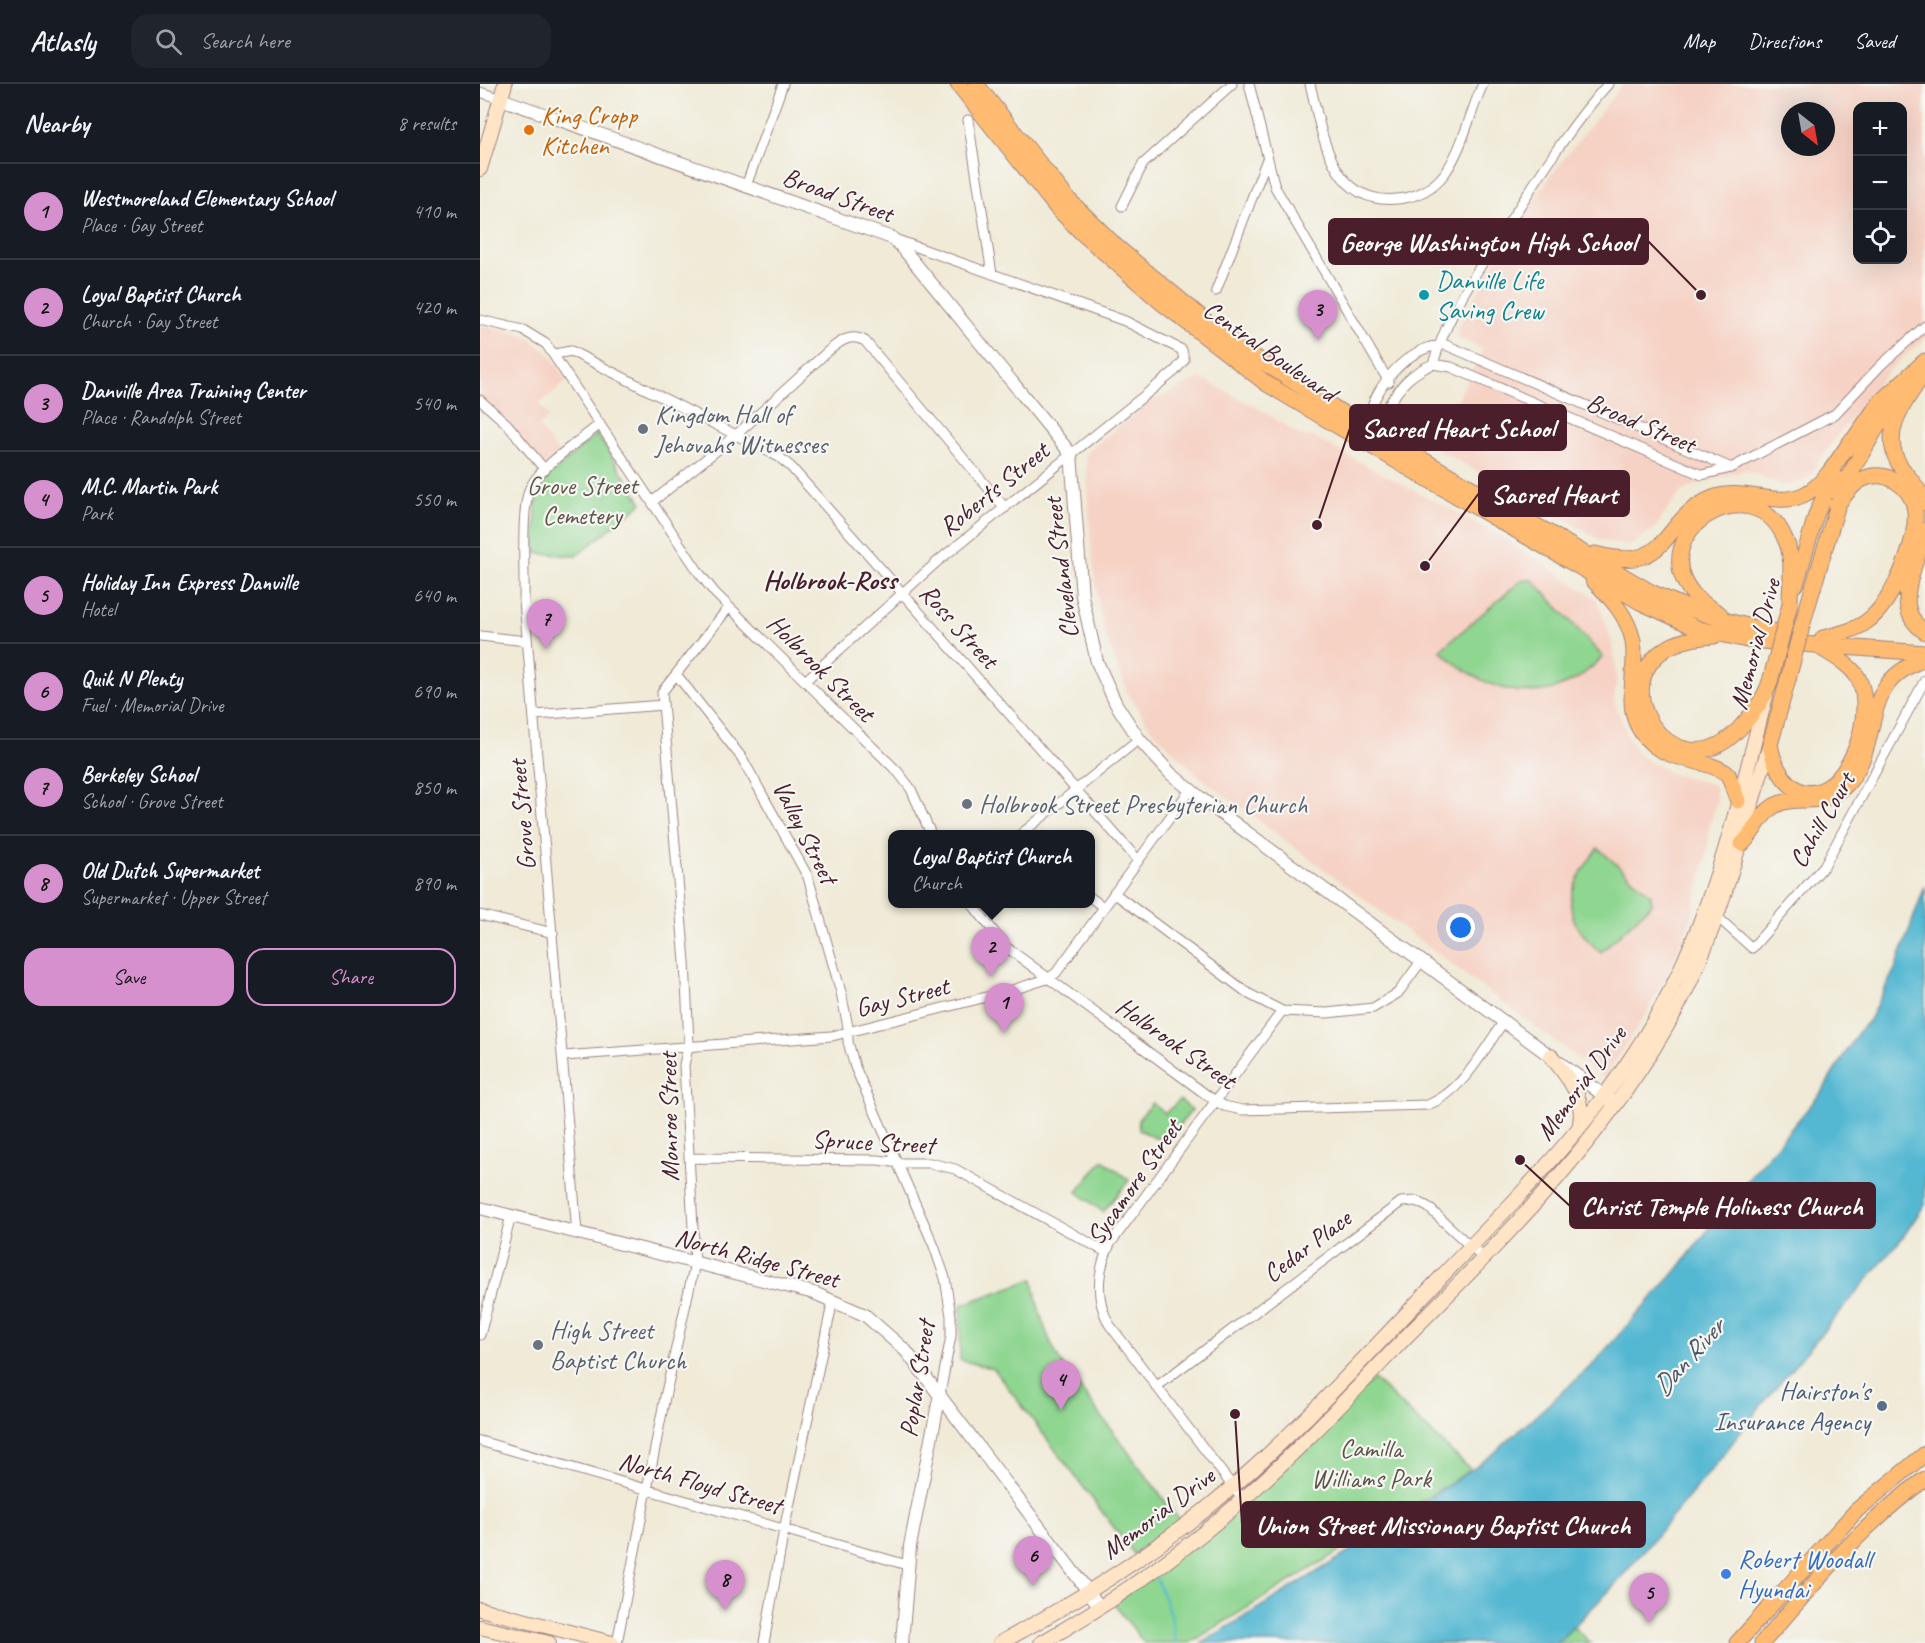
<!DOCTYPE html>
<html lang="en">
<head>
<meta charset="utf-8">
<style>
  :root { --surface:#171b24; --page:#20242c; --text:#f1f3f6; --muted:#9ea1a6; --line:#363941; --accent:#d690ce }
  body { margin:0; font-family:Caveat,sans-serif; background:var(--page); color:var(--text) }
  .controls { position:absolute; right:18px; top:18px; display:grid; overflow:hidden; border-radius:12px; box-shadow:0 6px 24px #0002 }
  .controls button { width:54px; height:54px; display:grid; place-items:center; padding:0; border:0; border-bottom:2px solid var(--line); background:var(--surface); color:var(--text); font:30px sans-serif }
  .compass { position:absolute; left:1301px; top:18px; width:54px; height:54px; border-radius:50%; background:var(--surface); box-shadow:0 6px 24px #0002; rotate:149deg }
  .you { position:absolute; left:981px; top:844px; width:21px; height:21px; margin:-15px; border:4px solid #fff; border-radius:50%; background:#1a73e8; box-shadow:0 0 0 9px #1a73e833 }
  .badge { display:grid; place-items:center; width:39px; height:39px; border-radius:50%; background:var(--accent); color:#111; font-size:20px; font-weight:700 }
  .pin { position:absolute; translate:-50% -50px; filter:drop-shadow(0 2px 3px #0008) }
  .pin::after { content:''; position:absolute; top:32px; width:21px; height:18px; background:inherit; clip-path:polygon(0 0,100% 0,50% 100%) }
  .popup { position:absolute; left:408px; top:746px; width:207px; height:78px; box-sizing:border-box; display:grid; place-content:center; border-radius:12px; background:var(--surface); filter:drop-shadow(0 2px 4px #0005); font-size:20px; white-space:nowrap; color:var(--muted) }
  .popup b { font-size:22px; color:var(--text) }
  .popup::after { content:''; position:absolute; left:50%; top:100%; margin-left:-12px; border:12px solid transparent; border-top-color:var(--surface) }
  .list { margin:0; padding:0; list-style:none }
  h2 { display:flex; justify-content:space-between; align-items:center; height:78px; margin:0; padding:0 24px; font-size:26px }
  h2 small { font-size:20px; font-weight:400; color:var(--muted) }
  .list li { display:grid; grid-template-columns:39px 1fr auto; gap:18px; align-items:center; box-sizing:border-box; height:96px; padding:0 24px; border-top:2px solid var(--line) }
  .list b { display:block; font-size:22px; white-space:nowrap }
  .list p { margin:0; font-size:20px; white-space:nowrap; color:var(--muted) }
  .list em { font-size:20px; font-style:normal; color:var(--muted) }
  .actions { display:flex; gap:12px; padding:18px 24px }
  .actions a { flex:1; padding:14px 0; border:2px solid var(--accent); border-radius:18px; text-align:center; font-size:21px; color:var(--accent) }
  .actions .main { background:var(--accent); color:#111 }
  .icon { flex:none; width:33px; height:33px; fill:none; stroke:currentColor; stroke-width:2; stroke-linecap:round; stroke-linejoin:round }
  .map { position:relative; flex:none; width:1445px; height:1559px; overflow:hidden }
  header { display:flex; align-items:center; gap:36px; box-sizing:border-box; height:84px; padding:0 30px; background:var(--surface); border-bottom:2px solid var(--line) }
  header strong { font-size:28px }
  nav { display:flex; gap:33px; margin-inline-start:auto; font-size:21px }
  .search { width:420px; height:54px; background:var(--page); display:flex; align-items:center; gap:15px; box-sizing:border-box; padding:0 21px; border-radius:18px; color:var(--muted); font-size:22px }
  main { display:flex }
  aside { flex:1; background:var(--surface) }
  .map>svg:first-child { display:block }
  .built { fill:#f6d2c4; fill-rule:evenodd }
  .green { fill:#8fd691; stroke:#6c7a5e; stroke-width:1.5 }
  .water { fill:#54b8d2; stroke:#4f6c7e; stroke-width:1.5 }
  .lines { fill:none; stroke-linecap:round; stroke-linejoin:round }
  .stream { stroke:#54b8d2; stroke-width:2 }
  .minor-casing { stroke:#9d8481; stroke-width:11 }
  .tertiary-casing { stroke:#9d8481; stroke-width:14 }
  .secondary-casing { stroke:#9d8481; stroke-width:16 }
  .primary-casing { stroke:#9d8481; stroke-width:17 }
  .minor { stroke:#fff; stroke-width:9 }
  .tertiary { stroke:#fff; stroke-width:12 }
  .secondary { stroke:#ffe4c6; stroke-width:14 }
  .primary { stroke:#febb71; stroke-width:15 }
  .primary-bridge-casing { stroke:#9d8481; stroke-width:17; stroke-linecap:butt }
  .primary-bridge { stroke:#febb71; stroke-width:15 }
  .food-dot { fill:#e8710a; stroke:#f6f6f2; stroke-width:2 }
  .culture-dot { fill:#0f9aa8; stroke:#f6f6f2; stroke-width:2 }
  .worship-dot { fill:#6b7280; stroke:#f6f6f2; stroke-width:2 }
  .service-dot { fill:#5c6f8a; stroke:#f6f6f2; stroke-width:2 }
  .shop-dot { fill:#3f7fe0; stroke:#f6f6f2; stroke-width:2 }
  .labels { text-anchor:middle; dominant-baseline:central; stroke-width:4.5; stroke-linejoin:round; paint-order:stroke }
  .food-label { font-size:26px; fill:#c56008; stroke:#f6f6f2; text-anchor:start }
  .street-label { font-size:26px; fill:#4a1f2b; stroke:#f6f6f2 }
  .culture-label { font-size:26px; fill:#0d838f; stroke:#f6f6f2; text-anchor:start }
  .worship-label { font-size:26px; fill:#5b616d; stroke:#f6f6f2; text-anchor:start }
  .park-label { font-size:26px; fill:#5f564a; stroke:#f6f6f2 }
  .service-label { font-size:26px; fill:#4e5e75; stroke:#f6f6f2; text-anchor:end }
  .shop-label { font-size:26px; fill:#366cbe; stroke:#f6f6f2; text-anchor:start }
  .neighbourhood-label { font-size:27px; font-weight:bold; fill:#4a1f2b; stroke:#f6f6f2 }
  .water-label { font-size:27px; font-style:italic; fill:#4e5565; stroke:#f6f6f2 }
  .leader { fill:none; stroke:#4a1f2b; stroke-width:2 }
  .callout-dot { fill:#4a1f2b; stroke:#f6f6f2; stroke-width:2 }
  .callout { fill:#4a1f2b; stroke:#4a1f2b; stroke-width:2 }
  .callout-label { font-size:27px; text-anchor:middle; font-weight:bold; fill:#fff }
</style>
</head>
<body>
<header>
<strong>Atlasly</strong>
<div class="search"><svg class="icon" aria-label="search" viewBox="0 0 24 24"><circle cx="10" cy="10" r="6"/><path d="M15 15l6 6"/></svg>Search here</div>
<nav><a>Map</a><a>Directions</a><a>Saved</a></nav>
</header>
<main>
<aside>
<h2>Nearby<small>8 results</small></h2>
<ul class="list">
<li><span class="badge">1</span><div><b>Westmoreland Elementary School</b><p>Place · Gay Street</p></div><em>410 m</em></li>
<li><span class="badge">2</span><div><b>Loyal Baptist Church</b><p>Church · Gay Street</p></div><em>420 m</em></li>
<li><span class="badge">3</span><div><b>Danville Area Training Center</b><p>Place · Randolph Street</p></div><em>540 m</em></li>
<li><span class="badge">4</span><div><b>M.C. Martin Park</b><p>Park</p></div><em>550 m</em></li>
<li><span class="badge">5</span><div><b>Holiday Inn Express Danville</b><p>Hotel</p></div><em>640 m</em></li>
<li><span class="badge">6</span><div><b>Quik N Plenty</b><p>Fuel · Memorial Drive</p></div><em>690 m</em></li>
<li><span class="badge">7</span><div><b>Berkeley School</b><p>School · Grove Street</p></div><em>850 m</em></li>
<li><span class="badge">8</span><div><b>Old Dutch Supermarket</b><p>Supermarket · Upper Street</p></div><em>890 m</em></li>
</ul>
<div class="actions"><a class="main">Save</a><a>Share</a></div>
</aside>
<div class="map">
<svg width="1445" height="1559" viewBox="0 0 1445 1559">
  <rect width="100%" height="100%" fill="#f6f6f2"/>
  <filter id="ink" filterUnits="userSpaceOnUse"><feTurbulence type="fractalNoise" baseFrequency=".0167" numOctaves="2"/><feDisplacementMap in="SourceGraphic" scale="12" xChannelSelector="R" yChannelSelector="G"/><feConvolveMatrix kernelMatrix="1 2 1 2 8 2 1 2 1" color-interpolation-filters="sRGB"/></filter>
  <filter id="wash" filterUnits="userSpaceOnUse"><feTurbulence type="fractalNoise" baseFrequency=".008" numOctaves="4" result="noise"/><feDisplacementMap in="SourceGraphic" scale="24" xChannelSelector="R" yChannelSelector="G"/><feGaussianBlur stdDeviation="1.35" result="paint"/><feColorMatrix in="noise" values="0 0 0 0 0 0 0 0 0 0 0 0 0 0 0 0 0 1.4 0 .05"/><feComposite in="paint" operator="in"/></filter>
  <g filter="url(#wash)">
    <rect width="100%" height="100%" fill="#f0ead7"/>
    <path class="built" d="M 1143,0 L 1445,0 L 1445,255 L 1410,285 L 1355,354 L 1326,396 L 1304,402 L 1266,386 L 1222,398 L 1200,409 L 1174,445 L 1149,462 L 1121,456 L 955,364 L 1002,265 L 979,255 L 977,246 L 1021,167 L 1071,91 ZM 1378,22 L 1422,22 L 1422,176 L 1378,176 ZM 1310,27 L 1346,27 L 1346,63 L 1310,63 Z
      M 0,241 L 36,249 L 53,257 L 70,271 L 87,297 L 59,320 L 69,333 L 58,343 L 80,370 L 65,382 L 0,312 Z
      M 721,294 L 780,325 L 819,351 L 833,353 L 1020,452 L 1117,515 L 1131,555 L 1137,592 L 1134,616 L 1149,657 L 1159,671 L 1175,681 L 1193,690 L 1234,701 L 1237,715 L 1230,741 L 1226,774 L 1210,837 L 1193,878 L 1168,926 L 1124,994 L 719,692 L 672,646 L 647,608 L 624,548 L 619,523 L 611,463 L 606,369 L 666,320 Z"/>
    <path class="green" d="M 117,350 L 162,419 L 96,472 L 55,469 L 56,411 L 60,400 Z
      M 1042,496 L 1053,496 L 1123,573 C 1115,580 1107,588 1098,594 C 1049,624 998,602 960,566 Z
      M 1118,764 L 1171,811 L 1172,820 L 1121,868 C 1076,832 1087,805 1118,764 Z
      M 700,1016 L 712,1026 L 685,1058 L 659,1046 L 658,1036 L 672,1019 L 685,1029 Z
      M 623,1076 L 649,1096 L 623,1128 L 597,1108 Z
      M 553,1195 C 557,1225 565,1250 580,1277 L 700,1437 L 654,1470 L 514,1285 L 480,1276 L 481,1221 Z
      M 894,1295 L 991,1386 L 710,1559 L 664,1559 L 634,1520 Z
      M 1091,1541 L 1111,1559 L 1075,1559 Z"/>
    <path class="water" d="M 1445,802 L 1445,1120 L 1423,1153 L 1279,1324 L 1233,1384 L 1135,1501 L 1077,1559 L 722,1559 L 861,1473 L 991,1386 L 1013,1370 L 1111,1282 L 1196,1187 L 1256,1110 L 1341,1009 L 1379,947 L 1389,936 L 1416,883 Z"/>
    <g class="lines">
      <path class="stream" d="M 676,1494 L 691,1531 L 695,1559"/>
    </g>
  </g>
  <g filter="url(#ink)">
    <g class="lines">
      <g class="minor-casing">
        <path id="minor" d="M 769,0 L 795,103 L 909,298
          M 830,0 C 842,48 850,122 918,115 C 937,113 953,105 965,89 C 983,64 990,28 1003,0
          M 0,8 L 21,15
          M 488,36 L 512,190
          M 266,102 L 303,0
          M 642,122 L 663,80 L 752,0
          M 736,207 L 787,75
          M 0,236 L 43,246 L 66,260 L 220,490 L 235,509 L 418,688 L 431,705 L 451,750
          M 75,270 L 91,267 L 299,373 L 311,383 L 658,776
          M 953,280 L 971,283 L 1222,391 L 1251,384 L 1355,330 L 1401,281 L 1445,242
          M 953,280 C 911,298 918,321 887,343 C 889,308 928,259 966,261 L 1249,383
          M 953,280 C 969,225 1003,178 1034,131 C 1063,86 1092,40 1128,0
          M 0,316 L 27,340 L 65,386
          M 172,418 L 256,351 L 347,268 C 358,259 370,248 385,257 L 525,424
          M 0,552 L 47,557
          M 196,590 L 262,674 L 328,793 L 361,908 L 368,943 L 368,958 L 375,983 L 454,1162 L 465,1194 L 471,1232 L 471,1252 L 460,1310
          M 325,597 L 458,477 L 695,287 L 704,276 L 702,266 L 645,237 L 417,156
          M 55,631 L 183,621
          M 541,750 L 659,655
          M 634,809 L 769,910 L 802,927 L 847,929 L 893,924 L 918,909 L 942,876
          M 610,813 L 623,823
          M 492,820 L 526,863 L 728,1012 L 744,1022 L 762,1026 L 948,1021 C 983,1007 1004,966 1024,937
          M 1234,830 L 1272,864 L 1344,782 L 1445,596
          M 0,831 L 73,849
          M 84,972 L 352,952 L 526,908 L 567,895 L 576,889 L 710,706
          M 209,1074 L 398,1076 L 420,1079 L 450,1079 L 475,1085 L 626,1168
          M 97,1149 L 44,517 C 45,491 40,421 51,402 C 64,379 100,357 120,340
          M 0,1251 L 31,1132
          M 676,1303 L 921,1118 L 936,1117 L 948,1123 L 1003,1174
          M 0,1357 L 427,1481
          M 763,1416 L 629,1240 C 615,1214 617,1187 630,1160 L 802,927
          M 137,1559 L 185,1313 L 215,1179 L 204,981 L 209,959 L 205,878 L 182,608 L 249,523
          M 284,1559 L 304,1446 L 353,1216"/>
      </g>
      <g class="tertiary-casing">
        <path id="tertiary" d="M 21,15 L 412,154 L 421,162 L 591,370 L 602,512 L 617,578 L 636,620 L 659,655 L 691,690 L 723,716 L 1130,1016
          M 0,1124 L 334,1209 L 385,1231 L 426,1267 L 620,1523
          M 422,1559 L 430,1462 L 460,1310"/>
      </g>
      <g class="secondary-casing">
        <path id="secondary" d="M 0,85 L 25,0
          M 1071,972 C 1088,994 1107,1014 1099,1044
          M 0,1525 L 132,1559
          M 0,1543 L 69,1559
          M 520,1559 C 592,1520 661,1477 726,1425 C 811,1356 888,1270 964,1190 C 1049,1102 1136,1016 1191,905 C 1237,813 1261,711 1286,611
          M 561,1559 C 634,1517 706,1467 769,1410 C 824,1361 874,1307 925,1254 C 1026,1152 1128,1052 1197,924 C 1242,840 1260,750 1290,661"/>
      </g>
      <g class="primary-casing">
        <path id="primary" d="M 478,0 L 576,123 L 601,148 L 682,219 L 787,300 L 925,382 L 1160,518 L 1219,545 L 1267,556 L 1445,569
          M 496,0 L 587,114 L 638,164 L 750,257 L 864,330 L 1171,508 C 1217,530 1263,544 1313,550
          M 1445,288 C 1427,315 1399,346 1419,380 C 1428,394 1439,403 1445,419
          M 1366,366 L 1400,318 L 1445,277
          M 1445,446 C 1439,479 1408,523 1445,548
          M 1115,470 C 1194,491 1178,436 1233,414 C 1264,402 1298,426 1327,409 C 1345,399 1359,374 1371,357
          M 1113,496 C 1131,514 1148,532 1153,557 C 1159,593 1138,629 1171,659 C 1192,678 1225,674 1248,690 L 1258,717
          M 1316,500 L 1336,431 L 1354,390
          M 1240,530 C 1231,524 1221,519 1214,511 C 1160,450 1274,377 1306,457 C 1314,475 1310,500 1310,520
          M 1325,531 L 1364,400 L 1397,343 L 1428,301
          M 1234,552 C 1095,560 1185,724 1259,645 C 1272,631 1287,611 1291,594
          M 1343,554 C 1358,550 1374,547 1386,538 C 1412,520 1438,459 1435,427 C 1432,402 1405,383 1381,396 C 1370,402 1364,413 1356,422
          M 1308,595 L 1290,661 C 1295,691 1320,726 1353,699 C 1378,678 1394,621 1377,592 C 1368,579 1353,572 1341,564
          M 1262,760 C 1275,749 1279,731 1294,722 C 1319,708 1343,727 1367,700 C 1406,655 1375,600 1445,575
          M 1257,1559 L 1377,1426 L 1445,1370
          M 1282,1559 C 1333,1501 1381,1441 1445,1395"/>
      </g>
      <use href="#minor" class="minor"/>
      <use href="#tertiary" class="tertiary"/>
      <use href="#secondary" class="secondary"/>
      <use href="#primary" class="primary"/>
      <g class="primary-bridge-casing">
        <path id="primary-bridge" d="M 1291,594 L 1310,520
          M 1308,595 L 1325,531"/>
      </g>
      <use href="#primary-bridge" class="primary-bridge"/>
    </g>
  </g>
  <circle class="food-dot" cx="49" cy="46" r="6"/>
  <circle class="culture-dot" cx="944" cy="211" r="6"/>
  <g class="worship-dot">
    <circle cx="163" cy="345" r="6"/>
    <circle cx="487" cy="720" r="6"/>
    <circle cx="58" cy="1261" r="6"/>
  </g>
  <circle class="service-dot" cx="1402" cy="1322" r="6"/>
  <circle class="shop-dot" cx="1246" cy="1490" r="6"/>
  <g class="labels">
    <g class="food-label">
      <text x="61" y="31">King Cropp<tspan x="61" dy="30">Kitchen</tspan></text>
    </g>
    <g class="street-label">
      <text transform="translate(358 111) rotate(20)">Broad Street</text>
      <text transform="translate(790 267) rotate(35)">Central Boulevard</text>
      <text transform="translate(1161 339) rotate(23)">Broad Street</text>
      <text transform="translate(514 405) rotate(-39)">Roberts Street</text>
      <text transform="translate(581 484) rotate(-97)">Cleveland Street</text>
      <text transform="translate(479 542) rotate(48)">Ross Street</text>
      <text transform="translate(1275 560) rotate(-75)">Memorial Drive</text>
      <text transform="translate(341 584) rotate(45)">Holbrook Street</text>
      <text transform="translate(42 731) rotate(-95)">Grove Street</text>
      <text transform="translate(1342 736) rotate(-60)">Cahill Court</text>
      <text transform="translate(325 748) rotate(63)">Valley Street</text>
      <text transform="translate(422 913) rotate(-14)">Gay Street</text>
      <text transform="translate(696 959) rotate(35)">Holbrook Street</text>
      <text transform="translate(1101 999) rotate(-54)">Memorial Drive</text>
      <text transform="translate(189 1033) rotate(-91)">Monroe Street</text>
      <text transform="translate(393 1058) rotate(3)">Spruce Street</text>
      <text transform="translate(654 1098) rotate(-55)">Sycamore Street</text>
      <text transform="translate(827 1162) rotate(-37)">Cedar Place</text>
      <text transform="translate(277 1174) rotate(15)">North Ridge Street</text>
      <text transform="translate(437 1295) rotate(-81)">Poplar Street</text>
      <text transform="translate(220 1399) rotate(16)">North Floyd Street</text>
      <text transform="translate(678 1429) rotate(-37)">Memorial Drive</text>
    </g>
    <g class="culture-label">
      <text x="956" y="196">Danville Life<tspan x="956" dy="30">Saving Crew</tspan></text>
    </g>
    <g class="worship-label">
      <text x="175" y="330">Kingdom Hall of<tspan x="175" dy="30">Jehovahs Witnesses</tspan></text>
      <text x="499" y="720">Holbrook Street Presbyterian Church</text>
      <text x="70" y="1246">High Street<tspan x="70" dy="30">Baptist Church</tspan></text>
    </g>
    <g class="park-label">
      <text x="102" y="401">Grove Street<tspan x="102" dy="30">Cemetery</tspan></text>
      <text x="891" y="1364">Camilla<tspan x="891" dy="30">Williams Park</tspan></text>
    </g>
    <g class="service-label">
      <text x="1390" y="1307">Hairston's<tspan x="1390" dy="30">Insurance Agency</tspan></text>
    </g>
    <g class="shop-label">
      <text x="1258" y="1475">Robert Woodall<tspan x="1258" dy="30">Hyundai</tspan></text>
    </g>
    <g class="neighbourhood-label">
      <text x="350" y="496">Holbrook-Ross</text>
    </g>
    <g class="water-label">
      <text transform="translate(1208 1273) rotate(-48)">Dan River</text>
    </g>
  </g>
  <path class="leader" d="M1221 211L1168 157M837 441L870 344M945 482L999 409M1040 1076L1090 1122M755 1330L762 1441"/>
  <g class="callout-dot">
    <circle cx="1221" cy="211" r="6"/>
    <circle cx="837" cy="441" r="6"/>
    <circle cx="945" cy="482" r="6"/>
    <circle cx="1040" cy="1076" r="6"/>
    <circle cx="755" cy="1330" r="6"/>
  </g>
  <g class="callout">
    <rect x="849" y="135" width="319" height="45" rx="6"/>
    <rect x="870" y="321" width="216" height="45" rx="6"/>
    <rect x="999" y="387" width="150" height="45" rx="6"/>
    <rect x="1090" y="1099" width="305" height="45" rx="6"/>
    <rect x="762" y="1418" width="403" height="45" rx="6"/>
  </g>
  <g class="callout-label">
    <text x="1008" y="167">George Washington High School</text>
    <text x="978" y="353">Sacred Heart School</text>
    <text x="1074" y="419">Sacred Heart</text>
    <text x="1242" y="1131">Christ Temple Holiness Church</text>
    <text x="963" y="1450">Union Street Missionary Baptist Church</text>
  </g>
</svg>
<div class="controls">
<button>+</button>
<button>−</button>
<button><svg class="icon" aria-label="locate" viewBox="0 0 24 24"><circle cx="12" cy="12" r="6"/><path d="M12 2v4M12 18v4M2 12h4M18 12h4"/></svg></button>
</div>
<svg class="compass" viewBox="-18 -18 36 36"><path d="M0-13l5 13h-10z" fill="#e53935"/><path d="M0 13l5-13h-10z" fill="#9ea1a6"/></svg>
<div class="you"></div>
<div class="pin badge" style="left:524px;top:949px">1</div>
<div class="pin badge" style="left:511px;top:893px">2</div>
<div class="popup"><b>Loyal Baptist Church</b>Church</div>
<div class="pin badge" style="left:838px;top:256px">3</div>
<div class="pin badge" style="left:581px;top:1326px">4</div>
<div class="pin badge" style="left:1169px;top:1539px">5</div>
<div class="pin badge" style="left:553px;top:1502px">6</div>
<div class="pin badge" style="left:66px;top:565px">7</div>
<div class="pin badge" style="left:245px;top:1526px">8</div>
</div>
</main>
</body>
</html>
